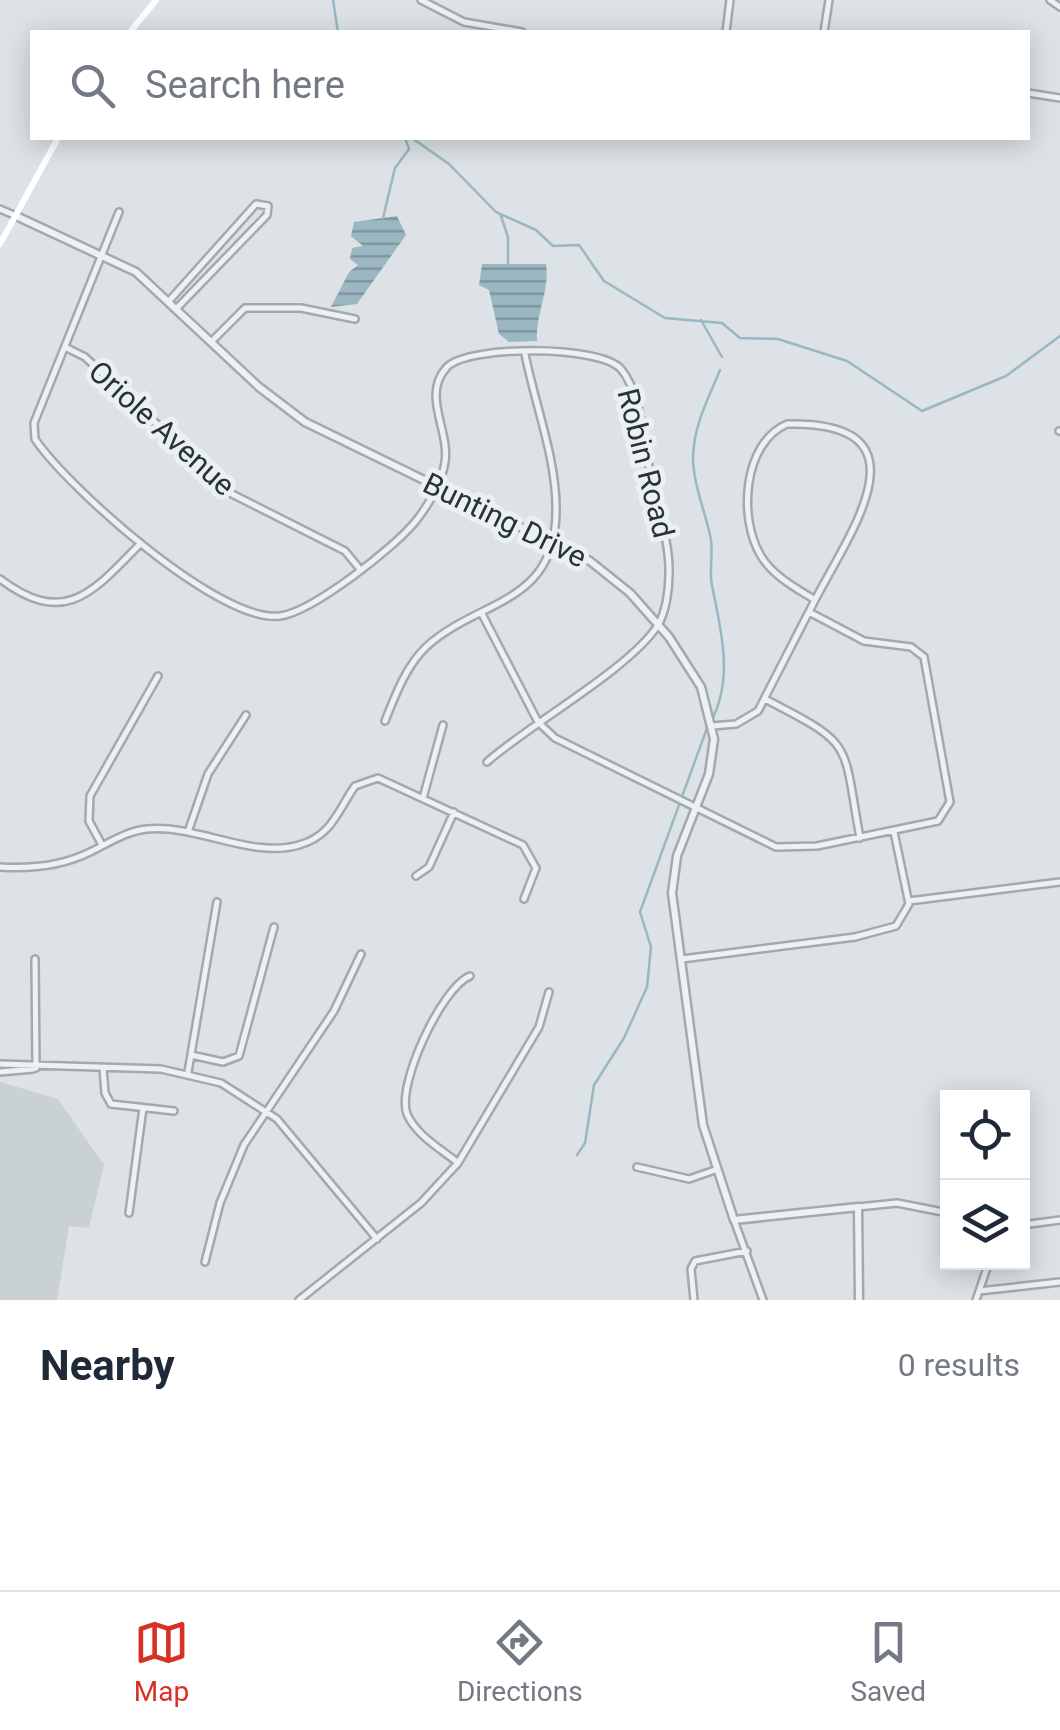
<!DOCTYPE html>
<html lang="en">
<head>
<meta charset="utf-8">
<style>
  :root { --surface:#fff; --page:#f6f6f7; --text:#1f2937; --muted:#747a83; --line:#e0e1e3; --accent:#d93025 }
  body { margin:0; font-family:Roboto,sans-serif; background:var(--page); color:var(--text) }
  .controls { position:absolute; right:30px; bottom:30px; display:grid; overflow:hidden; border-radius:0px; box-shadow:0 5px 25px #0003 }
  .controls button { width:90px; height:90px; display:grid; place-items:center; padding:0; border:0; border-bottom:2px solid var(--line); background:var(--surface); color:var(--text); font:50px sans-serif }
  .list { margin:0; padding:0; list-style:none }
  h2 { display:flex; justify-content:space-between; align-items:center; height:130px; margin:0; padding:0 40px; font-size:42px }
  h2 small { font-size:32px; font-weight:400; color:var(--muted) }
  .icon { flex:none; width:55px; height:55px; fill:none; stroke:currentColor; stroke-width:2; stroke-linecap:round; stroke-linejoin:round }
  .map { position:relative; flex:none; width:1060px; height:1300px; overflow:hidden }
  .search { position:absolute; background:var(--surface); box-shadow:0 5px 25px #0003; left:30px; right:30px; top:30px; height:110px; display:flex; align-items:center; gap:25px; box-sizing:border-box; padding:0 35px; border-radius:0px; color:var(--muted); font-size:38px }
  .sheet { height:290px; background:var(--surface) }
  nav { display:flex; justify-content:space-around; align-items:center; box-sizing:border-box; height:140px; border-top:2px solid var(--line); background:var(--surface); font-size:28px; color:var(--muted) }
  nav a { display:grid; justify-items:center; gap:5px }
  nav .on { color:var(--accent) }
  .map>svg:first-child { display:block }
  .built { fill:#cad1d5 }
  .water { fill:url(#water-rules) }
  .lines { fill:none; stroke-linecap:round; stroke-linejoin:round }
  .stream { stroke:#9ab7c2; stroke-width:2.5 }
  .minor-casing { stroke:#a2aaae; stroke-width:10 }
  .tertiary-casing { stroke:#a2aaae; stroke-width:11 }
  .minor { stroke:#eef1f4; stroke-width:5 }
  .tertiary { stroke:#eef1f4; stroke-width:6 }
  .secondary { stroke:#fff; stroke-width:6 }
  .labels { text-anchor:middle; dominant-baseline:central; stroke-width:10; stroke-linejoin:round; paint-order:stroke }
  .street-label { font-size:30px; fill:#273239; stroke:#ebf0f3 }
</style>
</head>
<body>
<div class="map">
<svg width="1060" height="1300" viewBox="0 0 1060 1300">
  <defs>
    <pattern id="water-rules" width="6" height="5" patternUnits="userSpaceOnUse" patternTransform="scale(2.5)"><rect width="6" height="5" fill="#9ab7c2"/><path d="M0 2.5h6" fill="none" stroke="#7e959f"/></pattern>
  </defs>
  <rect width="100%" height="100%" fill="#dce2e5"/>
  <path class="built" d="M 0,1082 L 58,1099 L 104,1165 L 89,1228 L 69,1226 L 57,1300 L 0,1300 Z"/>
  <path class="water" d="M 397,216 L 406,235 L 357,304 L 331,307 L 349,272 L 358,265 L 350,259 L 352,248 L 363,246 L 351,236 L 354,222 Z
    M 482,264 L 546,264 C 550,292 535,314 537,341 L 509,342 L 499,334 L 489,290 L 479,285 Z"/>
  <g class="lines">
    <path class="stream" d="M 333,0 L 338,32
      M 412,138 L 449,164 L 496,212 L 536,230 L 553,246 L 579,245 L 604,281 L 665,318 L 722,323 L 740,338 L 778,339 L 847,361 L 922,411 L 1006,376 L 1060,336
      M 501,216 L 508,237 L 508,264
      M 383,218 L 395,168 L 409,149 L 405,138
      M 701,320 L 722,357
      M 711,721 C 734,680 721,629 712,586 C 709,571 713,555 711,540 C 706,513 693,485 693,457 C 694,424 708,400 720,370
      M 577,1155 L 585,1143 L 594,1085 L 624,1038 L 647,987 L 651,947 L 640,912 L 707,728"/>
    <g class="minor-casing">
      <path id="minor" d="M 421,0 L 464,22 L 522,32
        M 1050,0 L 1060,7
        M 726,32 L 730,0
        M 824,32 L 829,0
        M 1028,93 L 1060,98
        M 0,209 L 14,215
        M 119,212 L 34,423 L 35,439 C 67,487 220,624 280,616 C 312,612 394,548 415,522 C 428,506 442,482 445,462 C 450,430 421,395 447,367 C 469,345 600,345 621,369 C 642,394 644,446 651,477 C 657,508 670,542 669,574 C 669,589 666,612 658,625 C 631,668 530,724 487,762
        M 169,301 L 256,204 L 268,206 L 267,215 L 177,308
        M 213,340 L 245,308 L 301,308 L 355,319
        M 67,348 L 85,357 L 232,494 L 345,551 L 359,568
        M 787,424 C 933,421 850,532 815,600 C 796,588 773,576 761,556 C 738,518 743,443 787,424 Z
        M 1059,431 L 1060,431
        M 0,579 C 65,628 93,592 140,544
        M 482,614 L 538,722 L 555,738 L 776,847 L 817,846 L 938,821 L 950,802 L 924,657 L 911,647 L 864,641 L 809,612
        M 765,699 C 856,746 842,740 860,838
        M 385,721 C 395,696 406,666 426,647 C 478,599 555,606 556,512 C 557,460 535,405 525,354
        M 712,726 L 736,724 L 758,711 L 815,600
        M 423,798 L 443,725
        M 188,832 L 208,774 L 246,715
        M 102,845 L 89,821 L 90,796 L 158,676
        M 0,867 C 31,869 62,866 90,852 C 109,843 126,831 147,829 C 197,824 251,859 299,845 C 332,836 338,810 355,786 L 378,778 L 523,845 L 536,868 L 524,899
        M 416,876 L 429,867 L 454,812
        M 909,901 L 1060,882
        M 35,959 L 36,1068
        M 682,959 L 855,937 L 896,926 L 909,904 L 894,832
        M 191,1055 L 223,1062 L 239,1056 L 274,927
        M 0,1064 L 161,1069 L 221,1083 L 277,1119 L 377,1239
        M 103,1068 L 105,1093 L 111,1104 L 174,1111
        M 0,1072 L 33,1069
        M 188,1072 L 217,902
        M 458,1163 C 441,1149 416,1135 407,1114 C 396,1085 442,987 470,976
        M 637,1167 L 689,1179 L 715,1170
        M 858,1207 L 897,1203 L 948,1213
        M 129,1213 L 143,1108
        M 734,1220 L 763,1300
        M 1022,1225 L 1060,1220
        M 205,1262 L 220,1203 L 244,1145 L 334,1011 L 361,954
        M 979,1291 L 1060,1282
        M 299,1300 L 421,1203 L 458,1163 L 539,1027 L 549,992
        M 694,1300 L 691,1269 L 695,1261 L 747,1251
        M 976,1300 L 989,1262"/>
    </g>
    <g class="tertiary-casing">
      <path id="tertiary" d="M 14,215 L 136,272 L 259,387 L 305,422 L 590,561 L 630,593 L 669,637 L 701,687 L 714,739 L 709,774 L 677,856 L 672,893 L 703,1125 L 734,1220 L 858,1207 L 859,1300"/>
    </g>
    <use href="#minor" class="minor"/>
    <use href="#tertiary" class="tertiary"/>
    <path class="secondary" d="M 130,32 L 156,0
      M 0,244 L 58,138"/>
  </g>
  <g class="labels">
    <g class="street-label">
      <text transform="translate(162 428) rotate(42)">Oriole Avenue</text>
      <text transform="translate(646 463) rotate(76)">Robin Road</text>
      <text transform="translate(505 520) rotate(26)">Bunting Drive</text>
    </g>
  </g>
</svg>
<div class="controls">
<button><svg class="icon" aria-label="locate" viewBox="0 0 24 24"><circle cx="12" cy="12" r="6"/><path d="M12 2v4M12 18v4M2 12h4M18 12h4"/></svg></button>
<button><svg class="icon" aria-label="layers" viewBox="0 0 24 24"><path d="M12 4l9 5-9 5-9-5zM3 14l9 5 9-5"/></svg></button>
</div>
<div class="search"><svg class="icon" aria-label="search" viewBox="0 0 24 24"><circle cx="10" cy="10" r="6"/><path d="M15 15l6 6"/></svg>Search here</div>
</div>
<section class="sheet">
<h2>Nearby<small>0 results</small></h2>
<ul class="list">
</ul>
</section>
<nav>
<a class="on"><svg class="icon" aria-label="map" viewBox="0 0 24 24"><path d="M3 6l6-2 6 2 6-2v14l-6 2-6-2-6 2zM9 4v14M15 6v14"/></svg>Map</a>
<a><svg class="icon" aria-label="directions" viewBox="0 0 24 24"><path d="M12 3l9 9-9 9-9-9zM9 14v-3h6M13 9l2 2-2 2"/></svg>Directions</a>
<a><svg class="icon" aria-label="saved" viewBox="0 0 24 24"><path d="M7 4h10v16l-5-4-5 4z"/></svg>Saved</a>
</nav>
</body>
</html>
